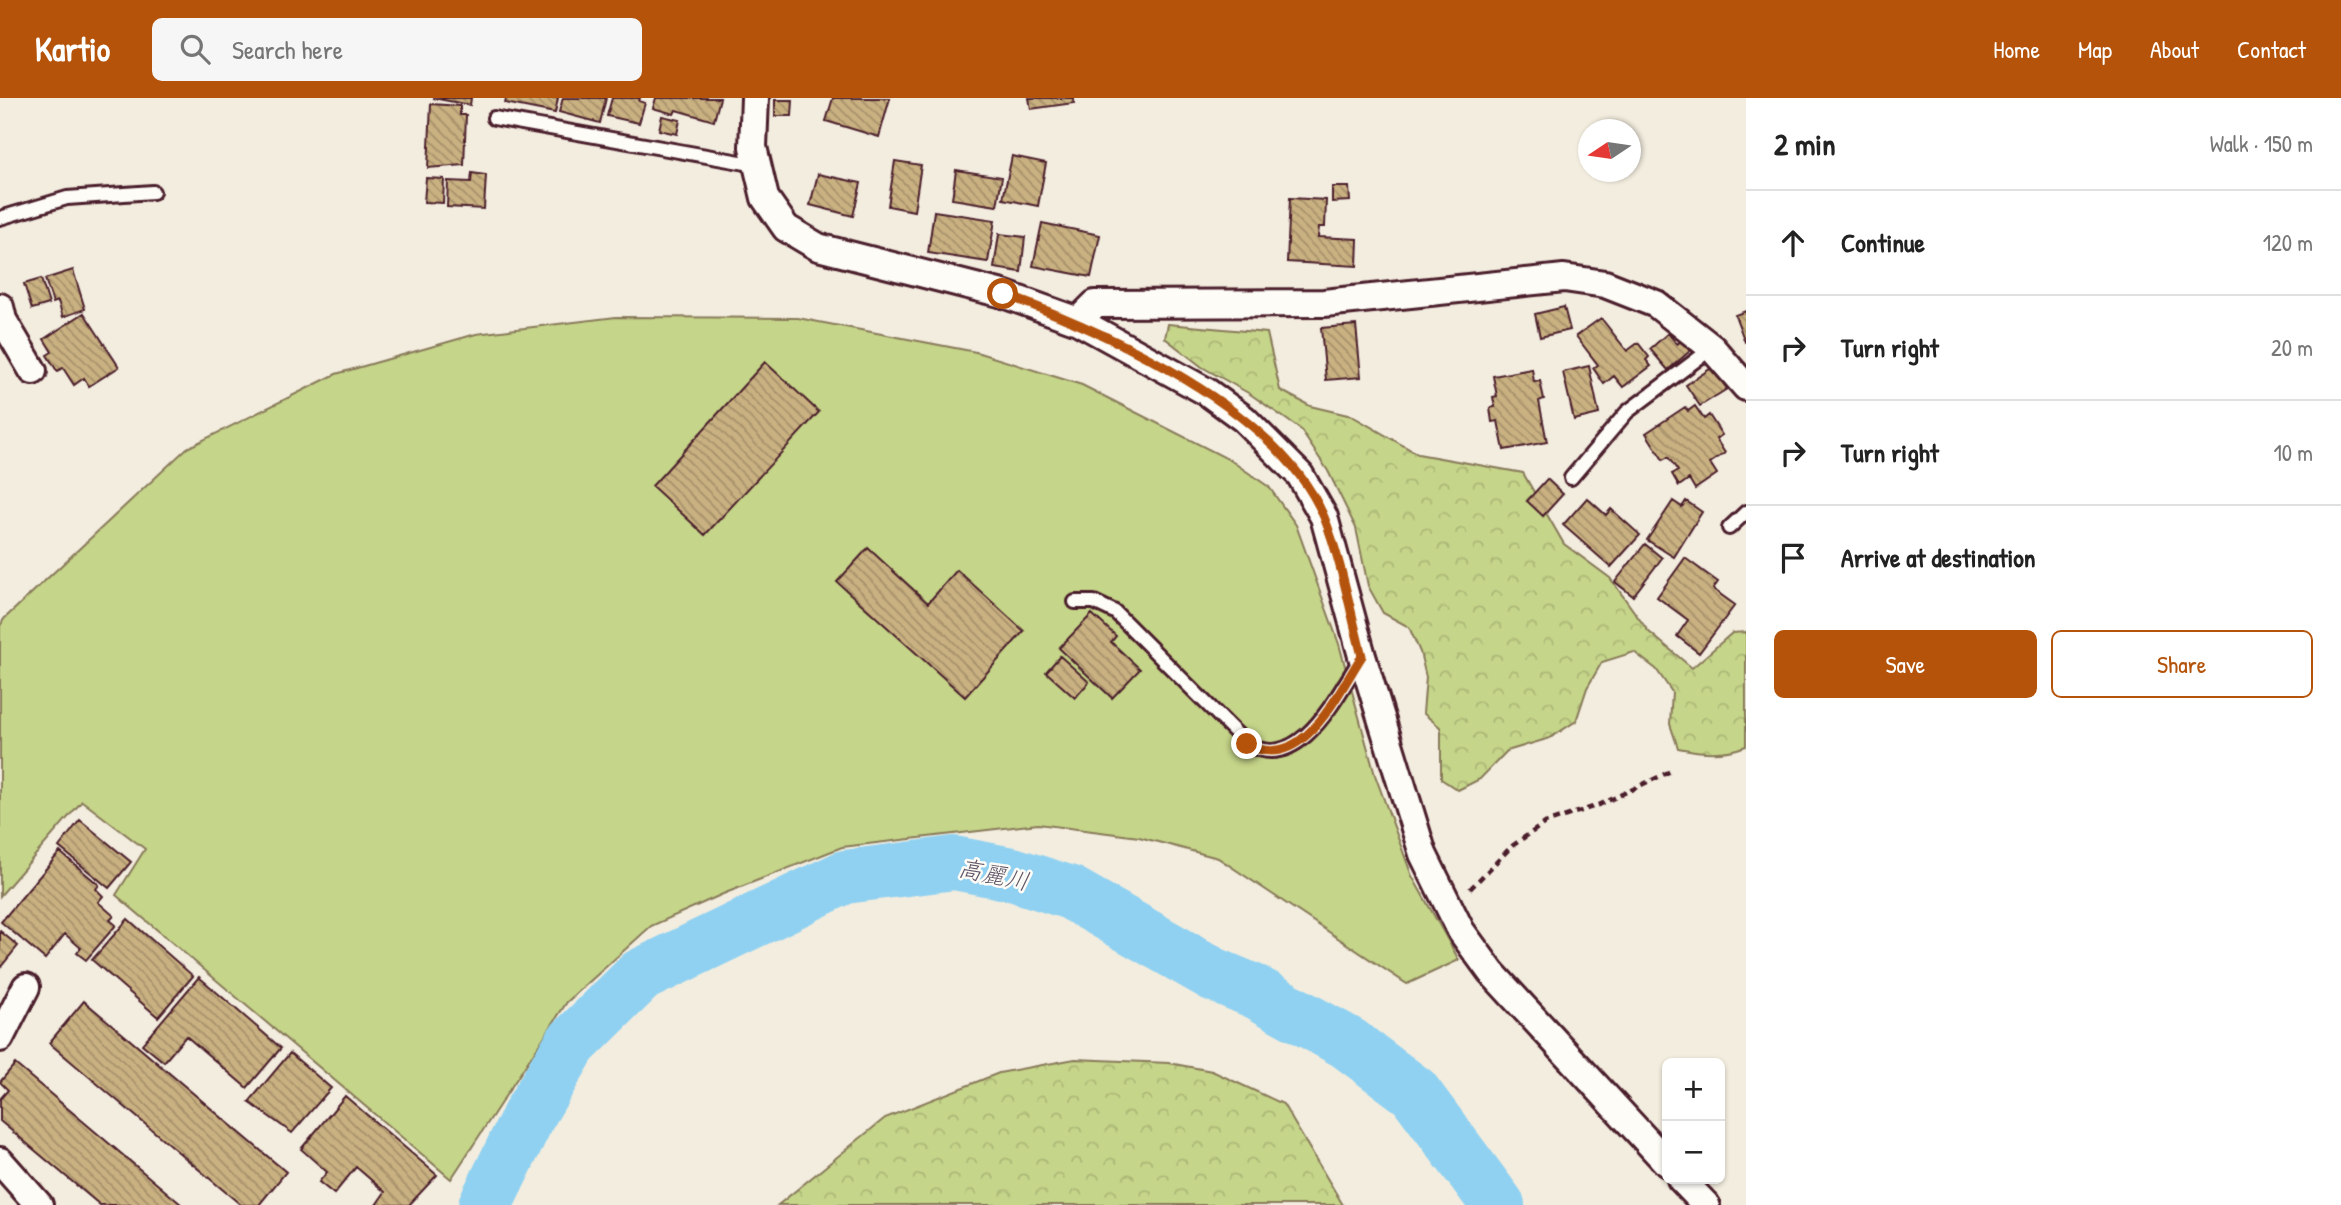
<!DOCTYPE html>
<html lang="en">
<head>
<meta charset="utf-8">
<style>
  :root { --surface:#fff; --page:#f6f6f6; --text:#222; --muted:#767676; --line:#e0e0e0; --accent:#b45309 }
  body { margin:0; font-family:"Patrick Hand","Klee One",sans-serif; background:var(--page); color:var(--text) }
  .controls { position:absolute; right:21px; bottom:21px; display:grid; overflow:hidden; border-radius:10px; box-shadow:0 2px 5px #0004 }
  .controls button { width:63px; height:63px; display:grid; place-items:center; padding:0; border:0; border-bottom:2px solid var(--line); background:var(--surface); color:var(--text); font:35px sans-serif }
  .compass { position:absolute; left:1578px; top:21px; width:63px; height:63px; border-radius:50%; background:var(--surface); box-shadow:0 2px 5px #0004; rotate:257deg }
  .stop { position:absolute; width:21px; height:21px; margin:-16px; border:5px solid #b45309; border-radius:50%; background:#fff }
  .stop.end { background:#b45309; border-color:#fff; box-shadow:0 2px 7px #0008 }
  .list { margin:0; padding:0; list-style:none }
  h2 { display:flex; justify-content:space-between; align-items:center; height:91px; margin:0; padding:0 28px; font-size:30px }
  h2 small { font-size:23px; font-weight:400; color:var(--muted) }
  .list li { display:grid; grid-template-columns:46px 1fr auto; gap:21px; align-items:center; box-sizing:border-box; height:105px; padding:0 28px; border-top:2px solid var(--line) }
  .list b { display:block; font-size:26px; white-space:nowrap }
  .list em { font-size:23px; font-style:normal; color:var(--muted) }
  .actions { display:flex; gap:14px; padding:21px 28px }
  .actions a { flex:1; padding:16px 0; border:2px solid var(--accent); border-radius:10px; text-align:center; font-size:24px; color:var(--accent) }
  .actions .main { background:var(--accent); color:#fff }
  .icon { flex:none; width:38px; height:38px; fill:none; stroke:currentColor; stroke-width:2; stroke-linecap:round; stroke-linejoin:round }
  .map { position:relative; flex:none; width:1746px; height:1107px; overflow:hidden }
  header { display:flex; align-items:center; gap:42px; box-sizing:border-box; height:98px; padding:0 35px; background:var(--accent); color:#fff }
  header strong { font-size:33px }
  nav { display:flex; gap:38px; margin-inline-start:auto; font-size:24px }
  .search { width:490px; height:63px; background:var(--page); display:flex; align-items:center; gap:18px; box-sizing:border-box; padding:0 24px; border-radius:10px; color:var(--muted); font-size:26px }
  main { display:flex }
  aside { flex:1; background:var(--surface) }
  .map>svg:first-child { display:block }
  .green { fill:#c5d589; stroke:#887a5a; stroke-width:2 }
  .forest { fill:url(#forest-crowns); stroke:#887a5a; stroke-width:2 }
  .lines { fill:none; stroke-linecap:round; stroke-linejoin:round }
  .river { stroke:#90d1f1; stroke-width:54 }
  .building { fill:url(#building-back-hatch); stroke:#4a1f2b; stroke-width:2 }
  .service-casing { stroke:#4a1f2b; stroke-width:18 }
  .minor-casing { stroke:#4a1f2b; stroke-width:32 }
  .path { stroke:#4a1f2b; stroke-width:4.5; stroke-dasharray:7 5; stroke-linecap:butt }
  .service { stroke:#fdfcf7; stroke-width:12 }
  .minor { stroke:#fdfcf7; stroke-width:26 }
  .route { stroke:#b45309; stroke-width:9 }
  .labels { text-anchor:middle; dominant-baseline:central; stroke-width:5; stroke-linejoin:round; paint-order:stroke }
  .water-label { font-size:24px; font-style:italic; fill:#5f5466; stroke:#fdfcf7 }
</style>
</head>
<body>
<header>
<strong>Kartio</strong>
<div class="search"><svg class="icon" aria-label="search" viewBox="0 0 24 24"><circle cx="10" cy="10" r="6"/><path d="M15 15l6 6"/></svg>Search here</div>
<nav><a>Home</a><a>Map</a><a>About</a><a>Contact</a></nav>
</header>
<main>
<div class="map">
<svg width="1746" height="1107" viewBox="0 0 1746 1107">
  <defs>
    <pattern id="forest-crowns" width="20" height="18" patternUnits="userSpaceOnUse" patternTransform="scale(1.75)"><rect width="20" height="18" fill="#c5d589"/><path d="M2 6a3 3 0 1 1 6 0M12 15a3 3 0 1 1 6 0" fill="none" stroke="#abb676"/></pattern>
    <pattern id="building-back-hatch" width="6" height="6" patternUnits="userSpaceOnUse" patternTransform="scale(1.75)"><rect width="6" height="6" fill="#c9b181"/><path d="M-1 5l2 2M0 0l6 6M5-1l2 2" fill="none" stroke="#a58f6a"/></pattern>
  </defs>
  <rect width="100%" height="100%" fill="#f3eddf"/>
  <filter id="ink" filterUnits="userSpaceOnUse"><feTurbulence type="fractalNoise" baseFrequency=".0143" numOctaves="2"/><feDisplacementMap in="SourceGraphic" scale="14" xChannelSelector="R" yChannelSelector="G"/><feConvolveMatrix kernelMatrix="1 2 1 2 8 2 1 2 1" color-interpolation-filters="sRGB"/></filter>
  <g filter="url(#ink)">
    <path class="green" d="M 616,219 L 798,220 L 976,254 L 1082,287 L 1230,362 L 1269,389 L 1296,427 L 1339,546 L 1375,677 L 1412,778 L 1459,862 L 1407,886 L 1218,760 L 1139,739 L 1038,726 L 842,749 L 723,796 L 651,828 L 567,904 L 451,1081 L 116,797 L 145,751 L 82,703 L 0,798 L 0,528 L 4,521 L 187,350 L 336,276 L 476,236 Z"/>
    <path class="forest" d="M 1168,226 L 1267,235 L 1280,292 L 1310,308 L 1352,318 L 1418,356 L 1523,375 L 1564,446 L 1610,480 L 1648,533 L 1692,570 L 1732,535 L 1746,534 L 1746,648 C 1723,657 1702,655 1678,650 L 1670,626 L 1672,594 L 1656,571 L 1634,554 L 1602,564 L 1587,590 L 1576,623 L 1550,640 L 1507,653 L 1480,681 L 1458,692 L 1441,681 L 1441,630 L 1423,615 L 1426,579 L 1420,554 L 1409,529 L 1383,515 L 1368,488 L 1356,430 L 1328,373 L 1300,331 L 1250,296 L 1202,269 L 1165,240 Z
      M 1075,961 L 1169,965 L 1212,973 L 1283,1006 L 1343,1107 L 778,1107 L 885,1020 L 999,975 Z"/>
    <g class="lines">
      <path class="river" d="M 485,1107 L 529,1017 L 571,946 L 641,877 L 845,779 L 954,765 L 1012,776 L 1071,795 L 1213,876 L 1256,894 L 1348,945 L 1414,994 L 1498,1107"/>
    </g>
    <path class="building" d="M 433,0 L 471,0 L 470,7 Z
      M 506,0 L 558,0 L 555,15 L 505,5 Z
      M 563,0 L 606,0 L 600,25 L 559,14 Z
      M 612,0 L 640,0 L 639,3 L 645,5 L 639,25 L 607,18 Z
      M 656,0 L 720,0 L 714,23 L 676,12 L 674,16 L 653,10 Z
      M 833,0 L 890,0 L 879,39 L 826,23 Z
      M 1029,0 L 1073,0 L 1074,5 L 1031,11 Z
      M 775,2 L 793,2 L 792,18 L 775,18 Z
      M 431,6 L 460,8 L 460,17 L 466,17 L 464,67 L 428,70 Z
      M 662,18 L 680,22 L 677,36 L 659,32 Z
      M 1012,58 L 1046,65 L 1038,108 L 1003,101 Z
      M 895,63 L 921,67 L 914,113 L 888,108 Z
      M 956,72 L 1002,79 L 997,108 L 952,101 Z
      M 472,75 L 486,77 L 484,111 L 447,109 L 448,83 L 471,84 Z
      M 818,76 L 861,85 L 853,118 L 810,107 Z
      M 426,80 L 444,81 L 443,105 L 424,104 Z
      M 1332,89 L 1349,89 L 1350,103 L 1332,104 Z
      M 1290,100 L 1326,102 L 1325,129 L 1319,129 L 1318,139 L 1358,141 L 1357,168 L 1287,164 Z
      M 934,113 L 995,122 L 988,164 L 928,155 Z
      M 1042,125 L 1100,137 L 1091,179 L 1033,168 Z
      M 999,136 L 1025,139 L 1021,174 L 994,170 Z
      M 73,172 L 85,211 L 63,219 L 58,203 L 53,205 L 45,181 Z
      M 41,181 L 49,206 L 32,211 L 24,186 Z
      M 1564,209 L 1570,232 L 1540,239 L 1535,216 Z
      M 1746,213 L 1746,244 L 1745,244 L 1735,217 Z
      M 84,215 L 119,269 L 89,288 L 84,280 L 74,287 L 63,270 L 57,273 L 47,257 L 52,254 L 44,241 Z
      M 1601,220 L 1627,253 L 1638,245 L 1649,259 L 1646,262 L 1651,268 L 1623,289 L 1614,278 L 1604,286 L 1593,270 L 1598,267 L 1576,238 Z
      M 1356,227 L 1361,279 L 1326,282 L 1321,230 Z
      M 1668,235 L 1677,246 L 1681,243 L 1690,253 L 1668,272 L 1650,251 Z
      M 765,264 L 819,314 L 705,437 L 652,388 Z
      M 1589,268 L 1599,316 L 1574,322 L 1563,274 Z
      M 1713,269 L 1727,291 L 1700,308 L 1686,287 Z
      M 1532,271 L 1534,284 L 1540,283 L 1544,301 L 1539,303 L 1547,344 L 1504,352 L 1498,323 L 1492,324 L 1490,310 L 1495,309 L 1493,299 L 1497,298 L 1493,278 Z
      M 1695,308 L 1704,321 L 1709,317 L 1722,337 L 1716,341 L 1725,355 L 1710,365 L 1717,376 L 1695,391 L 1689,381 L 1679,388 L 1672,376 L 1678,373 L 1668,359 L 1663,362 L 1646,335 L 1685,309 L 1688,313 Z
      M 1547,381 L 1563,396 L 1543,418 L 1527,403 Z
      M 1587,400 L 1606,417 L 1611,411 L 1640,437 L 1611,469 L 1563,427 Z
      M 1673,403 L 1682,409 L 1686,403 L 1702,414 L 1674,459 L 1647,442 Z
      M 1645,446 L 1662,460 L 1633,498 L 1615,484 Z
      M 868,450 L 928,505 L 957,472 L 1024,533 L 965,599 L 837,484 Z
      M 1685,460 L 1718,484 L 1713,491 L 1735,507 L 1699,555 L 1677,538 L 1688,522 L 1657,499 Z
      M 1092,516 L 1116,538 L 1111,544 L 1140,571 L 1112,600 L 1059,550 Z
      M 1060,558 L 1089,584 L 1075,600 L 1046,574 Z
      M 80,722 L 131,764 L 109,790 L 59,749 Z
      M 60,754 L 99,787 L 96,791 L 103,798 L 98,804 L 114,818 L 110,822 L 116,827 L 86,862 L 77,855 L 81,850 L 65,836 L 45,861 L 1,824 Z
      M 128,821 L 193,878 L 158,919 L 92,862 Z
      M 0,833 L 18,848 L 0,870 Z
      M 199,879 L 281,950 L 247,990 L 186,938 L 164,964 L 142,946 Z
      M 84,903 L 286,1074 L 259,1107 L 241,1107 L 49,945 Z
      M 290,955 L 331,990 L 292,1035 L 249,1004 Z
      M 15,966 L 182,1107 L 100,1107 L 0,1023 L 0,1001 L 8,992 L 0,984 Z
      M 345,998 L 437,1077 L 409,1107 L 376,1107 L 385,1094 L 356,1069 L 334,1096 L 319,1084 L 327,1074 L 301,1051 Z"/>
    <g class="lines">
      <g class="service-casing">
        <path id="service" d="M 494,20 L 757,67
          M 0,120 L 67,100 L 153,94
          M 1571,380 L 1627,314 L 1712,250
          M 1729,430 L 1746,414
          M 1075,504 L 1094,504 L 1115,514 L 1247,646 C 1301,677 1337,596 1362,559"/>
      </g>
      <g class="minor-casing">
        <path id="minor" d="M 755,0 L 753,49 L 765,100 L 786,130 L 818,149 L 1003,196 L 1078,223 L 1207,294 L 1244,321 L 1300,377 L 1324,419 L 1362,558 L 1423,756 L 1461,833 L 1491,874 L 1667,1065
          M 0,209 L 3,222 L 33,273
          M 1078,223 L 1095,206 L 1324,205 L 1564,180 L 1605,186 L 1656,206 L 1712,250 L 1746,289
          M 0,940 L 26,889
          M 0,1063 L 39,1107
          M 1681,1081 L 1706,1107"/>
      </g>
      <path class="path" d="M 1470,791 L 1512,748 L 1545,725 L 1599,707 L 1671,673"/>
      <use href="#service" class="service"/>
      <use href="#minor" class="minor"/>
    </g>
  </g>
  <g class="lines" filter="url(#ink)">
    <path class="route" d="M 1003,196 C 1107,234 1279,311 1324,419 C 1340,458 1351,516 1362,558 C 1337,596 1302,677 1247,646"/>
  </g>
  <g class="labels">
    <g class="water-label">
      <text transform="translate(994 776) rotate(12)">高麗川</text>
    </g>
  </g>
</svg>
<div class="controls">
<button>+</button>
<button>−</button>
</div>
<svg class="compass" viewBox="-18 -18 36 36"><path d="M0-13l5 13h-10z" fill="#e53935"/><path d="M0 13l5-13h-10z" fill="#767676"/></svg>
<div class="stop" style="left:1003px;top:196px"></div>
<div class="stop end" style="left:1247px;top:646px"></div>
</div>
<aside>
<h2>2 min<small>Walk · 150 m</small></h2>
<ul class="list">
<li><svg class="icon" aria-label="ahead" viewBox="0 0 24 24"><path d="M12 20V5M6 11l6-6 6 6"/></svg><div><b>Continue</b></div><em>120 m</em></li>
<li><svg class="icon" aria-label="right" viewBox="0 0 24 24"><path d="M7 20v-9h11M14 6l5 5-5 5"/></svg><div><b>Turn right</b></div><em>20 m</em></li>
<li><svg class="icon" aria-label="right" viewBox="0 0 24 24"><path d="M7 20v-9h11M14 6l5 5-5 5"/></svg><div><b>Turn right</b></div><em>10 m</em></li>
<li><svg class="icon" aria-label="arrive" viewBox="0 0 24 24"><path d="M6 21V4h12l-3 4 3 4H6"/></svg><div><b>Arrive at destination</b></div></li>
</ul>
<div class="actions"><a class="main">Save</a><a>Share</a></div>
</aside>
</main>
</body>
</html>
